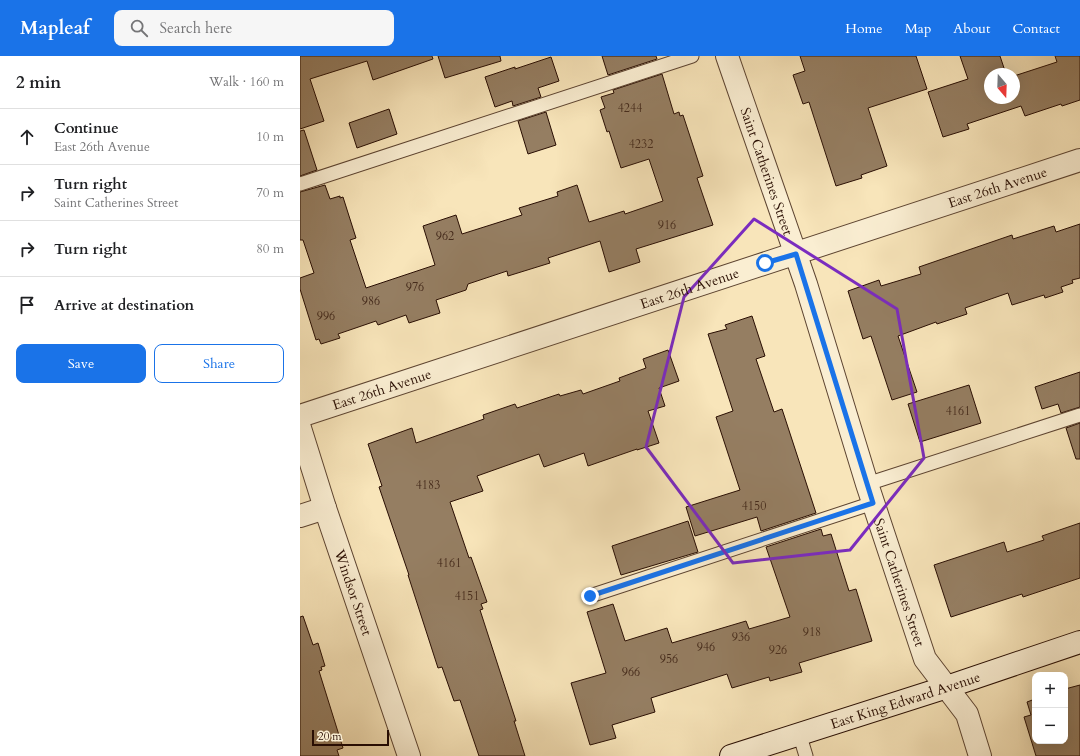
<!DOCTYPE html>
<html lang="en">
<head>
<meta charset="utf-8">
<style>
  :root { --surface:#fff; --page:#f6f6f6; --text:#202124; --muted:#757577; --line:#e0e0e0; --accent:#1a73e8 }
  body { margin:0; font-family:Cardo,serif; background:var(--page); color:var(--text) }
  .controls { position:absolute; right:12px; bottom:12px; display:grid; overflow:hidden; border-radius:8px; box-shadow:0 4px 16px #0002 }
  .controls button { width:36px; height:36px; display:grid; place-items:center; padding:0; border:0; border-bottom:1px solid var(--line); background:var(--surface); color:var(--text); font:20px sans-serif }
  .compass { position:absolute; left:684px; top:12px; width:36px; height:36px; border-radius:50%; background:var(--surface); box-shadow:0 4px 16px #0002; rotate:161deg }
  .scale { position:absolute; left:12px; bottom:10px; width:77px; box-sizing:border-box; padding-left:4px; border:2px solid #290e03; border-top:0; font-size:11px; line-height:14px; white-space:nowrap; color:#290e03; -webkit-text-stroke:3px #faeed2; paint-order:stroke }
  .stop { position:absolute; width:12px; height:12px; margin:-9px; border:3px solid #1a73e8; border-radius:50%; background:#fff }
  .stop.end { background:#1a73e8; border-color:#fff; box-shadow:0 1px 4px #0008 }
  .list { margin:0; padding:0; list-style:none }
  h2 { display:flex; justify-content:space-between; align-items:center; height:52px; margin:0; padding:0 16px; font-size:17px }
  h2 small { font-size:13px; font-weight:400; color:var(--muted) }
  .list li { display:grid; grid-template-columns:26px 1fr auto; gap:12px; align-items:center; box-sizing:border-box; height:56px; padding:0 16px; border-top:1px solid var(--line) }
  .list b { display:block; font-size:15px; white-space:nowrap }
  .list p { margin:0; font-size:13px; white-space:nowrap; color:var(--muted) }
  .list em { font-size:13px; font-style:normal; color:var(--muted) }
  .actions { display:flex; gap:8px; padding:12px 16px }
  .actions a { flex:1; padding:9px 0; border:1px solid var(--accent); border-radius:8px; text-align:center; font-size:14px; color:var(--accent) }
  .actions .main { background:var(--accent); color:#fff }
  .icon { flex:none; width:22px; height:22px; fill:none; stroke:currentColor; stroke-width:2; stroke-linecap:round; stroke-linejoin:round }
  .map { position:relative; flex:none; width:780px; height:700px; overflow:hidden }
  header { display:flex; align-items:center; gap:24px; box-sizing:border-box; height:56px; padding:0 20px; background:var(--accent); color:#fff }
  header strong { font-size:19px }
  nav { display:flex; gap:22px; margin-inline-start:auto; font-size:14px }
  .search { width:280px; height:36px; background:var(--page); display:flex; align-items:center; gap:10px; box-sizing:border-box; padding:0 14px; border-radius:8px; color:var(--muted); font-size:15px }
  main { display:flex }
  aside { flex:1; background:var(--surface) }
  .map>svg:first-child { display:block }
  .building { fill:#957e62; stroke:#290e03 }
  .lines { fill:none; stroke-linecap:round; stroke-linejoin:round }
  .lane-casing { stroke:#5d4431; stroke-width:15 }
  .street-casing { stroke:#5d4431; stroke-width:24 }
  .secondary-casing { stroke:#290e03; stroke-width:24 }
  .lane { stroke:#faeed2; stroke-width:13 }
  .street { stroke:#faeed2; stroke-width:22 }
  .secondary { stroke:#faeed2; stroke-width:22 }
  .route { stroke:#1a73e8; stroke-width:5 }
  .marked { fill:none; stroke:#7b2cbf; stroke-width:3; stroke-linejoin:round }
  .labels { text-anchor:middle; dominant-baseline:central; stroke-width:3.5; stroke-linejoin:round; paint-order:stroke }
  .number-label { font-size:12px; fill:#442a1b }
  .street-label { font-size:14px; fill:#290e03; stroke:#faeed2 }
</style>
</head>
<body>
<header>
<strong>Mapleaf</strong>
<div class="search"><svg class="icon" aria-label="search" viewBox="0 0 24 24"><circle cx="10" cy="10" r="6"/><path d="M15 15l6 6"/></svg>Search here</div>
<nav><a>Home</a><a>Map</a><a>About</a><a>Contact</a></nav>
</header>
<main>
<aside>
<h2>2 min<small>Walk · 160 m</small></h2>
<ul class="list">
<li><svg class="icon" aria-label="ahead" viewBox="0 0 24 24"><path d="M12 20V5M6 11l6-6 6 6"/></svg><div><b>Continue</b><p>East 26th Avenue</p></div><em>10 m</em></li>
<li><svg class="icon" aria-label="right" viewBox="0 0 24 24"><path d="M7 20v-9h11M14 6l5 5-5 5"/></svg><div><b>Turn right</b><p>Saint Catherines Street</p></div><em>70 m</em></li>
<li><svg class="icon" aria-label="right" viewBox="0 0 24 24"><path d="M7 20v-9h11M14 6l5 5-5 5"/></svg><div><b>Turn right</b></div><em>80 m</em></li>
<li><svg class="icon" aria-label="arrive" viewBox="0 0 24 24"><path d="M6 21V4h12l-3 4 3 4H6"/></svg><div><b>Arrive at destination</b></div></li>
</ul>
<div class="actions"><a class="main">Save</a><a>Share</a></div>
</aside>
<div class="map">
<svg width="780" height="700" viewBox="0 0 780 700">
  <rect width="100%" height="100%" fill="#f8e5ba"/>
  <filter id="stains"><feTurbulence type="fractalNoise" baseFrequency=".005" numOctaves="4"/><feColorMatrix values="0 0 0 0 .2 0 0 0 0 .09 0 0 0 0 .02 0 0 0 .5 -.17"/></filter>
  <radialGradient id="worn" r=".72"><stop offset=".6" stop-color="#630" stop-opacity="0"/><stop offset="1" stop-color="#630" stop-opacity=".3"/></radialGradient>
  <path class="building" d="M 0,0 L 132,0 L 133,3 L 73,24 L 67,5 L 10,23 L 24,65 L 0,73 Z
    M 138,0 L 200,0 L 201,5 L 145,22 Z
    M 302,0 L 356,0 L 357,3 L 308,19 Z
    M 500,0 L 616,0 L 627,33 L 568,52 L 587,110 L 561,119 L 562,122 L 536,130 L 509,46 L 503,48 L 493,19 L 505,15 Z
    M 660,0 L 700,0 L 706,18 L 690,18 L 690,42 L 714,42 L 714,20 L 757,6 L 755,0 L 780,0 L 780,44 L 762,50 L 761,48 L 725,60 L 721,50 L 667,68 L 669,73 L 643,81 L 628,36 L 668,23 Z
    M 251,1 L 259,25 L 238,32 L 241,41 L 213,50 L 212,45 L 195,51 L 185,21 L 215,11 L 215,13 Z
    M 362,18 L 374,58 L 379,56 L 380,60 L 383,59 L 403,120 L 397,122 L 413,169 L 336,193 L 340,206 L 309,216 L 300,185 L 248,202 L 250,207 L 208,220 L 207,215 L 168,228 L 166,234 L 136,244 L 140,257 L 109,267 L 106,259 L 78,269 L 76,265 L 38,278 L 40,282 L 21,288 L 19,283 L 16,284 L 0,233 L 0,222 L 14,217 L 3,184 L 0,184 L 0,136 L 25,129 L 30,143 L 40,140 L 40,142 L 43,141 L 56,182 L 50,184 L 66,232 L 135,209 L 123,170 L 156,159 L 162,178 L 222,159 L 219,152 L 258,140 L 257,136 L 277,129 L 289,166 L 324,155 L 325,158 L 363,145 L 349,103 L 321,112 L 309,75 L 307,76 L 300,54 L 305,52 L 301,41 L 314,37 L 313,34 Z
    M 89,53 L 97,78 L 57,92 L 49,67 Z
    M 246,56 L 256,89 L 228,98 L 218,65 Z
    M 4,74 L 17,114 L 0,120 L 0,75 Z
    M 780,168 L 780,222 L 772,224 L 773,227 L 761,231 L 763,236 L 745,242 L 744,239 L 712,249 L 708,237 L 665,252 L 667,258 L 637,268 L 636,266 L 598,280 L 617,336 L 592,344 L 571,280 L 563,283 L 548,235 L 579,224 L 581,230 L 621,218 L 619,211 L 712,179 L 713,183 L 754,170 L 756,176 Z
    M 452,260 L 465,300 L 456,303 L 474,356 L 482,353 L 516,457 L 461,475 L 457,461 L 395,480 L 386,451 L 440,434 L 416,361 L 433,355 L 408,278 L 427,273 L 425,269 Z
    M 368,294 L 379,325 L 359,332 L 365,350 L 348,355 L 359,387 L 337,394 L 337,393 L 288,410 L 284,397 L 244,411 L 239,398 L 177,420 L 183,435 L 150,446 L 169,502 L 171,501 L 187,546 L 181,548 L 183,553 L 180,554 L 216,665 L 214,665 L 225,700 L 179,700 L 160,644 L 154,645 L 142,611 L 138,612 L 108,519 L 109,519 L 79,431 L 82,430 L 68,388 L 112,372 L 116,387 L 184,363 L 183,359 L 215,348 L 217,352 L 259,338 L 260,340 L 281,334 L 283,338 L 320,325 L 319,322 L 346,312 L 343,303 Z
    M 780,316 L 780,351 L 761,357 L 758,348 L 742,353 L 735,331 Z
    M 669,329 L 681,367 L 620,386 L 608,348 Z
    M 780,367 L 780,403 L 776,403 L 766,372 Z
    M 388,465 L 398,496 L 321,519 L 312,490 Z
    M 780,467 L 780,522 L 723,541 L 722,538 L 651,561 L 634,509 L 704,486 L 707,496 L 744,484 L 742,480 Z
    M 521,473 L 523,480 L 531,478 L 549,535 L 556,533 L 572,585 L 499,607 L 502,616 L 470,625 L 469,621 L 432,632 L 427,618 L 351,642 L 355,656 L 312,669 L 316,682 L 290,689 L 271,627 L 306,617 L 287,556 L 313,548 L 325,585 L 367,572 L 372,587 L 446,565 L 449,573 L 490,561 L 466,491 Z
    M 3,560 L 13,589 L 18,587 L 25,610 L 21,611 L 22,614 L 19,615 L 43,692 L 37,694 L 39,700 L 0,700 L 0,561 Z
    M 780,629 L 780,700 L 736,700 L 724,661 L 731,659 L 727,646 L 735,643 L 735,685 L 765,685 L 765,633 Z"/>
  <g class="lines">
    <g class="lane-casing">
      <path id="lane" d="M 0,128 L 392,0
        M 567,428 L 780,359
        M 290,540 L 573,447
        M 499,677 L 506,700"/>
    </g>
    <g class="street-casing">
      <g id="street">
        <path id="s1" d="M 427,0 L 506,228 L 567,428 L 622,594 L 625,603 L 667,658 L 680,700"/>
        <path id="s2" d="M 0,360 L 780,104"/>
        <path id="s3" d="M 0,372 L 25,452 L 109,700"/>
        <path d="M 0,460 L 25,452"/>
      </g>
    </g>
    <g class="secondary-casing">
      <g id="secondary">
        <path id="s4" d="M 431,700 L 647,631 L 780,586"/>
      </g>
    </g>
    <use href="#lane" class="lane"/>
    <use href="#street" class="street"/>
    <use href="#secondary" class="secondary"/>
  </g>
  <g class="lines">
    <path class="route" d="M 290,540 L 573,447 L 496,198 L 465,207"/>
  </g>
  <path class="marked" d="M 454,163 L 597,253 L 624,402 L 550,494 L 433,507 L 346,391 L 384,241 Z"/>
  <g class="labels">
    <g class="number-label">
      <text x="330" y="52">4244</text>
      <text x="341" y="88">4232</text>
      <text x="367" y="169">916</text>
      <text x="145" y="180">962</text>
      <text x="115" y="231">976</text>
      <text x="71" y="245">986</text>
      <text x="26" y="260">996</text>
      <text x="658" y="355">4161</text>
      <text x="128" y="429">4183</text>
      <text x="454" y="450">4150</text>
      <text x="149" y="507">4161</text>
      <text x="167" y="540">4151</text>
      <text x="512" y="576">918</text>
      <text x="441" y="581">936</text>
      <text x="406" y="591">946</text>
      <text x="478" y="594">926</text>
      <text x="369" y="603">956</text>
      <text x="331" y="616">966</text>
    </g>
    <g class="street-label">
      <text stroke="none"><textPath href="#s1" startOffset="122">Saint Catherines Street</textPath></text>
      <text stroke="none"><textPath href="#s2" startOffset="734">East 26th Avenue</textPath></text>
      <text stroke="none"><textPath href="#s2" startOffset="410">East 26th Avenue</textPath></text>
      <text stroke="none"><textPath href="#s2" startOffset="86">East 26th Avenue</textPath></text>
      <text stroke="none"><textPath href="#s1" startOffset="554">Saint Catherines Street</textPath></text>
      <text stroke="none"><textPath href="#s3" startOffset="173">Windsor Street</textPath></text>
      <text stroke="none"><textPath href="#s4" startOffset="183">East King Edward Avenue</textPath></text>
    </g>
  </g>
  <rect width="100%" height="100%" filter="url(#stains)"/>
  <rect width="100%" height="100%" fill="url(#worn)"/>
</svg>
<div class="controls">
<button>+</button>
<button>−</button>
</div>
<svg class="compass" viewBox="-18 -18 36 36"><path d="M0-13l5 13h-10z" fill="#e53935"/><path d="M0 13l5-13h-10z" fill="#757577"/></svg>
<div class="scale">20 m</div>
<div class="stop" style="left:465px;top:207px"></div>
<div class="stop end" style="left:290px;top:540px"></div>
</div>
</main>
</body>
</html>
